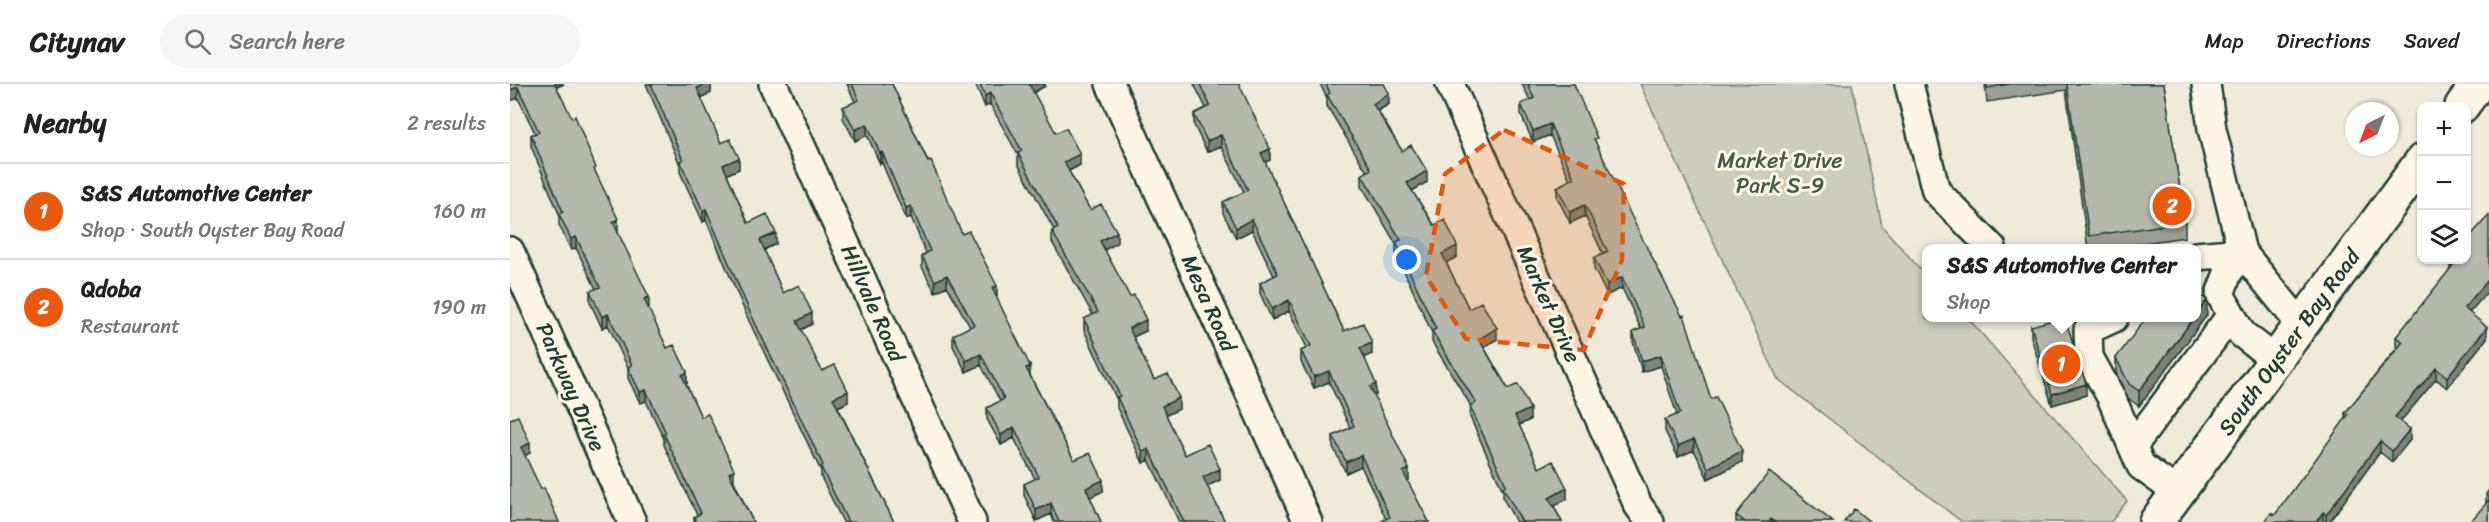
<!DOCTYPE html>
<html lang="en">
<head>
<meta charset="utf-8">
<style>
  :root { --surface:#fff; --page:#f6f6f6; --text:#222; --muted:#767676; --line:#e0e0e0; --accent:#ea580c }
  body { margin:0; font-family:Sriracha,sans-serif; background:var(--page); color:var(--text) }
  .controls { position:absolute; right:18px; top:18px; display:grid; overflow:hidden; border-radius:12px; box-shadow:0 2px 4px #0004 }
  .controls button { width:54px; height:54px; display:grid; place-items:center; padding:0; border:0; border-bottom:2px solid var(--line); background:var(--surface); color:var(--text); font:30px sans-serif }
  .compass { position:absolute; left:1835px; top:18px; width:54px; height:54px; border-radius:50%; background:var(--surface); box-shadow:0 2px 4px #0004; rotate:222deg }
  .you { position:absolute; left:897px; top:176px; width:21px; height:21px; margin:-15px; border:4px solid #fff; border-radius:50%; background:#1a73e8; box-shadow:0 0 0 9px #1a73e833 }
  .badge { display:grid; place-items:center; width:39px; height:39px; border-radius:50%; background:var(--accent); color:#fff; font-size:20px; font-weight:700 }
  .pin { position:absolute; translate:-50% -50%; border:3px solid #fff; box-shadow:0 2px 6px #0006 }
  .popup { position:absolute; left:1412px; top:160px; width:279px; height:78px; box-sizing:border-box; display:grid; place-content:center; border-radius:12px; background:var(--surface); filter:drop-shadow(0 2px 4px #0005); font-size:20px; white-space:nowrap; color:var(--muted) }
  .popup b { font-size:22px; color:var(--text) }
  .popup::after { content:''; position:absolute; left:50%; top:100%; margin-left:-12px; border:12px solid transparent; border-top-color:var(--surface) }
  .list { margin:0; padding:0; list-style:none }
  h2 { display:flex; justify-content:space-between; align-items:center; height:78px; margin:0; padding:0 24px; font-size:26px }
  h2 small { font-size:20px; font-weight:400; color:var(--muted) }
  .list li { display:grid; grid-template-columns:39px 1fr auto; gap:18px; align-items:center; box-sizing:border-box; height:96px; padding:0 24px; border-top:2px solid var(--line) }
  .list b { display:block; font-size:22px; white-space:nowrap }
  .list p { margin:0; font-size:20px; white-space:nowrap; color:var(--muted) }
  .list em { font-size:20px; font-style:normal; color:var(--muted) }
  .icon { flex:none; width:33px; height:33px; fill:none; stroke:currentColor; stroke-width:2; stroke-linecap:round; stroke-linejoin:round }
  .map { position:relative; flex:none; width:1979px; height:438px; overflow:hidden }
  header { display:flex; align-items:center; gap:36px; box-sizing:border-box; height:84px; padding:0 30px; background:var(--surface); border-bottom:2px solid var(--line) }
  header strong { font-size:28px }
  nav { display:flex; gap:33px; margin-inline-start:auto; font-size:21px }
  .search { width:420px; height:54px; background:var(--page); display:flex; align-items:center; gap:15px; box-sizing:border-box; padding:0 21px; border-radius:33px; color:var(--muted); font-size:22px }
  main { display:flex }
  aside { flex:1; background:var(--surface) }
  .map>svg:first-child { display:block }
  .green { fill:#cccdbf; stroke:#76857a; stroke-width:1.5 }
  .lines { fill:none; stroke-linecap:round; stroke-linejoin:round }
  .minor-casing { stroke:#1f3d34; stroke-width:32 }
  .major-casing { stroke:#1f3d34; stroke-width:38 }
  .minor { stroke:#fcf5e5; stroke-width:27 }
  .major { stroke:#fcf5e5; stroke-width:33 }
  .wall { fill:#9c9f95; stroke:#1f3d34; stroke-width:1.5 }
  .shaded-wall { fill:#7f8279; stroke:#1f3d34; stroke-width:1.5 }
  .building { fill:#b5b9ad; stroke:#1f3d34; stroke-width:1.5 }
  .marked { fill:#de580e; fill-opacity:0.2; stroke:#de580e; stroke-width:4.5; stroke-dasharray:12 8; stroke-linejoin:round }
  .labels { text-anchor:middle; dominant-baseline:central; stroke-width:6; stroke-linejoin:round; paint-order:stroke }
  .park-label { font-size:22px; fill:#425a50; stroke:#fcf5e5 }
  .street-label { font-size:22px; fill:#1f3d34; stroke:#fcf5e5 }
</style>
</head>
<body>
<header>
<strong>Citynav</strong>
<div class="search"><svg class="icon" aria-label="search" viewBox="0 0 24 24"><circle cx="10" cy="10" r="6"/><path d="M15 15l6 6"/></svg>Search here</div>
<nav><a>Map</a><a>Directions</a><a>Saved</a></nav>
</header>
<main>
<aside>
<h2>Nearby<small>2 results</small></h2>
<ul class="list">
<li><span class="badge">1</span><div><b>S&amp;S Automotive Center</b><p>Shop · South Oyster Bay Road</p></div><em>160 m</em></li>
<li><span class="badge">2</span><div><b>Qdoba</b><p>Restaurant</p></div><em>190 m</em></li>
</ul>
</aside>
<div class="map">
<svg width="1979" height="438" viewBox="0 0 1979 438">
  <rect width="100%" height="100%" fill="#efeada"/>
  <filter id="ink" filterUnits="userSpaceOnUse"><feTurbulence type="fractalNoise" baseFrequency=".0167" numOctaves="2"/><feDisplacementMap in="SourceGraphic" scale="12" xChannelSelector="R" yChannelSelector="G"/><feConvolveMatrix kernelMatrix="1 2 1 2 8 2 1 2 1" color-interpolation-filters="sRGB"/></filter>
  <g filter="url(#ink)">
    <path class="green" d="M 1130,0 L 1342,0 L 1372,142 L 1416,192 L 1416,234 L 1458,234 L 1617,417 L 1601,438 L 1452,438 L 1268,295 Z"/>
    <g class="lines">
      <g class="minor-casing">
        <path id="minor" d="M 263,0 L 462,438
          M 600,0 L 798,438
          M 940,0 L 1128,421 L 1140,438
          M 1399,0 L 1426,107 L 1482,164
          M 1696,0 L 1702,45 L 1732,168 L 1791,241
          M 0,167 L 122,438
          M 1732,168 L 1718,189 L 1710,210 L 1732,250 L 1766,276
          M 1686,172 L 1732,168
          M 1604,234 L 1578,246 L 1579,273 L 1601,313 L 1631,382 L 1668,409
          M 1623,362 L 1721,231"/>
      </g>
      <g class="major-casing">
        <path id="major" d="M 1952,22 L 1968,0
          M 1646,438 L 1912,77"/>
      </g>
      <use href="#minor" class="minor"/>
      <use href="#major" class="major"/>
    </g>
    <path class="wall" d="M 0,0 L 54,0 L 46,3 L 86,90 L 108,146 L 107,147 L 139,224 L 138,225 L 157,264 L 177,299 L 176,300 L 191,333 L 224,397 L 243,438 L 184,438 L 184,433 L 187,431 L 154,361 L 154,355 L 136,317 L 130,319 L 118,294 L 118,284 L 98,241 L 92,244 L 80,218 L 80,207 L 86,205 L 66,164 L 61,166 L 49,141 L 49,130 L 21,62 L 21,51 L 25,49 L 8,14 L 0,17 Z
      M 136,0 L 201,0 L 201,9 L 191,14 L 211,59 L 229,85 L 217,90 L 238,139 L 266,160 L 254,166 L 273,209 L 302,240 L 291,246 L 312,287 L 338,318 L 328,323 L 384,438 L 333,438 L 311,393 L 311,387 L 239,237 L 196,136 L 193,138 L 170,88 L 170,81 Z
      M 337,0 L 382,0 L 452,150 L 487,212 L 486,213 L 520,291 L 564,376 L 593,407 L 580,413 L 591,438 L 544,438 L 541,430 L 526,437 L 514,411 L 514,400 L 525,395 L 504,354 L 491,361 L 477,335 L 477,324 L 490,317 L 471,281 L 456,288 L 443,262 L 443,251 L 460,243 L 437,202 L 425,208 L 412,183 L 412,172 L 416,169 L 401,133 L 396,135 L 372,79 L 370,80 L 357,51 L 345,57 L 333,34 L 333,23 L 345,18 Z
      M 465,0 L 535,0 L 535,2 L 523,9 L 546,49 L 570,81 L 559,87 L 580,126 L 607,159 L 594,166 L 636,247 L 623,253 L 644,296 L 669,325 L 656,331 L 675,371 L 710,396 L 697,402 L 715,438 L 669,438 L 639,376 L 633,379 L 607,324 L 607,316 L 574,246 L 574,235 L 583,231 L 542,158 L 542,147 L 544,146 L 508,80 L 508,71 L 480,20 L 475,23 Z
      M 684,0 L 729,0 L 760,76 L 755,78 L 834,247 L 862,270 L 854,273 L 866,311 L 864,312 L 899,396 L 897,397 L 919,438 L 876,435 L 851,382 L 836,389 L 823,363 L 823,352 L 840,344 L 819,298 L 804,304 L 791,278 L 791,267 L 797,264 L 779,227 L 762,236 L 750,209 L 750,199 L 764,192 L 742,146 L 726,154 L 713,129 L 713,118 L 734,108 L 711,62 L 697,68 L 684,41 L 684,30 L 696,24 Z
      M 810,0 L 874,0 L 879,20 L 868,27 L 892,67 L 917,98 L 902,107 L 924,141 L 947,173 L 936,178 L 959,225 L 987,255 L 974,263 L 998,305 L 1020,336 L 1009,341 L 1029,384 L 1057,415 L 1044,422 L 1052,438 L 1006,438 L 993,414 L 993,407 L 960,333 L 961,322 L 922,258 L 922,249 L 886,169 L 886,160 L 852,102 L 852,91 L 857,88 L 817,22 L 817,14 Z
      M 1012,0 L 1064,0 L 1087,62 L 1201,315 L 1232,378 L 1198,395 L 1184,366 L 1168,373 L 1155,347 L 1155,336 L 1167,331 L 1151,282 L 1132,288 L 1123,258 L 1123,248 L 1131,245 L 1112,204 L 1097,211 L 1084,185 L 1084,174 L 1093,170 L 1075,132 L 1060,139 L 1047,113 L 1047,103 L 1060,96 L 1040,51 L 1023,58 L 1011,31 L 1011,20 L 1020,16 Z
      M 1475,0 L 1654,0 L 1675,138 L 1675,153 L 1593,165 L 1578,165 L 1556,6 L 1477,18 Z
      M 1940,176 L 1956,176 L 1959,229 L 1977,254 L 1937,304 L 1926,295 L 1890,338 L 1900,356 L 1882,378 L 1870,368 L 1819,438 L 1755,438 L 1765,431 L 1835,336 L 1835,329 L 1887,264 L 1886,263 L 1886,253 L 1940,186 Z
      M 1697,231 L 1629,322 L 1619,315 L 1606,289 L 1606,274 Z
      M 1521,242 L 1576,311 L 1542,321 L 1521,253 Z
      M 1979,406 L 1979,438 L 1976,419 L 1976,410 Z
      M 1226,431 L 1323,438 L 1226,438 Z"/>
    <path class="shaded-wall" d="M 42,0 L 54,0 L 42,5 Z
      M 197,0 L 201,0 L 201,9 L 187,15 L 187,4 Z
      M 519,0 L 535,0 L 535,2 L 518,11 Z
      M 8,3 L 8,14 L 0,17 L 0,6 Z
      M 480,9 L 480,20 L 475,23 L 475,12 Z
      M 879,9 L 879,20 L 863,30 L 863,20 Z
      M 357,40 L 357,51 L 345,57 L 345,46 Z
      M 1040,40 L 1040,51 L 1023,58 L 1023,47 Z
      M 711,51 L 711,62 L 697,68 L 697,57 Z
      M 760,65 L 760,76 L 751,80 L 751,69 Z
      M 372,68 L 372,79 L 370,80 L 370,69 Z
      M 570,70 L 570,81 L 554,89 L 554,78 Z
      M 229,74 L 229,85 L 213,92 L 213,81 Z
      M 917,87 L 917,98 L 897,110 L 897,99 Z
      M 1075,121 L 1075,132 L 1060,139 L 1060,128 Z
      M 401,122 L 401,133 L 396,135 L 396,124 Z
      M 196,125 L 196,136 L 193,138 L 193,127 Z
      M 108,135 L 108,146 L 103,149 L 103,138 Z
      M 742,135 L 742,146 L 726,154 L 726,144 Z
      M 607,148 L 607,159 L 590,168 L 590,157 Z
      M 266,149 L 266,160 L 250,167 L 250,156 Z
      M 66,153 L 66,164 L 61,166 L 61,155 Z
      M 947,162 L 947,173 L 932,181 L 932,170 Z
      M 437,191 L 437,202 L 425,208 L 425,197 Z
      M 1112,193 L 1112,204 L 1097,211 L 1097,200 Z
      M 1979,195 L 1979,206 L 1954,235 L 1954,224 Z
      M 487,202 L 487,212 L 482,215 L 482,204 Z
      M 139,213 L 139,224 L 134,226 L 134,215 Z
      M 779,216 L 779,227 L 762,236 L 762,225 Z
      M 1697,216 L 1697,231 L 1629,322 L 1629,307 L 1684,234 L 1686,234 L 1686,231 Z
      M 302,229 L 302,240 L 287,248 L 287,237 Z
      M 98,230 L 98,241 L 92,244 L 92,233 Z
      M 636,236 L 636,247 L 619,255 L 619,244 Z
      M 1977,243 L 1977,254 L 1937,304 L 1937,293 Z
      M 987,244 L 987,255 L 969,266 L 969,255 Z
      M 862,259 L 862,270 L 850,275 L 850,264 Z
      M 471,270 L 471,281 L 456,288 L 456,277 Z
      M 1151,271 L 1151,282 L 1132,288 L 1132,277 Z
      M 520,282 L 520,293 L 516,284 Z
      M 1926,284 L 1926,295 L 1885,344 L 1885,333 Z
      M 819,287 L 819,298 L 804,304 L 804,293 Z
      M 177,288 L 177,299 L 172,302 L 172,291 Z
      M 866,300 L 866,311 L 860,313 L 860,303 Z
      M 1576,300 L 1576,311 L 1542,321 L 1542,310 Z
      M 136,306 L 136,317 L 130,319 L 130,308 Z
      M 338,307 L 338,318 L 323,325 L 323,314 Z
      M 669,314 L 669,325 L 652,333 L 652,322 Z
      M 1020,325 L 1020,336 L 1005,343 L 1005,332 Z
      M 504,343 L 504,354 L 491,361 L 491,351 Z
      M 1900,345 L 1900,356 L 1882,378 L 1882,367 Z
      M 1184,355 L 1184,366 L 1168,373 L 1168,362 Z
      M 1870,357 L 1870,368 L 1819,438 L 1816,438 L 1816,431 Z
      M 20,359 L 20,369 L 11,374 L 11,363 Z
      M 639,365 L 639,376 L 633,379 L 633,368 Z
      M 1232,367 L 1232,378 L 1198,395 L 1198,384 Z
      M 851,371 L 851,382 L 836,389 L 836,378 Z
      M 710,385 L 710,396 L 693,404 L 693,393 Z
      M 899,385 L 899,396 L 893,399 L 893,388 Z
      M 224,386 L 224,397 L 219,399 L 219,389 Z
      M 593,396 L 593,407 L 576,415 L 576,404 Z
      M 1057,404 L 1057,415 L 1039,425 L 1039,414 Z
      M 541,419 L 541,430 L 526,437 L 526,426 Z
      M 1813,428 L 1813,438 L 1806,438 Z"/>
    <path class="building" d="M 0,0 L 45,0 L 62,34 L 65,32 L 86,84 L 84,85 L 108,135 L 103,138 L 139,213 L 134,215 L 157,264 L 164,261 L 177,288 L 172,291 L 191,333 L 198,330 L 224,386 L 219,389 L 243,438 L 186,438 L 184,433 L 191,429 L 154,350 L 156,349 L 136,306 L 130,308 L 118,283 L 122,281 L 98,230 L 92,233 L 80,207 L 90,203 L 66,153 L 61,155 L 49,130 L 53,128 L 21,51 L 29,48 L 8,3 L 0,6 Z
      M 141,0 L 197,0 L 187,4 L 211,59 L 220,55 L 229,74 L 213,81 L 238,139 L 257,130 L 266,149 L 250,156 L 273,209 L 289,201 L 302,229 L 287,237 L 312,287 L 325,281 L 338,307 L 323,314 L 384,438 L 338,438 L 311,383 L 313,381 L 239,226 L 196,125 L 193,127 L 170,77 L 173,76 Z
      M 342,0 L 382,0 L 418,78 L 421,77 L 452,150 L 459,147 L 487,202 L 482,204 L 520,282 L 516,284 L 564,376 L 580,369 L 593,396 L 576,404 L 591,438 L 549,438 L 541,419 L 526,426 L 514,400 L 529,393 L 504,343 L 491,351 L 477,324 L 494,315 L 471,270 L 456,277 L 443,251 L 464,241 L 437,191 L 425,197 L 412,172 L 420,167 L 401,122 L 396,124 L 372,68 L 370,69 L 357,40 L 345,46 L 333,23 L 349,16 Z
      M 470,0 L 519,0 L 546,49 L 556,44 L 570,70 L 554,78 L 580,126 L 591,120 L 607,148 L 590,157 L 620,213 L 624,211 L 636,236 L 619,244 L 644,296 L 658,290 L 669,314 L 652,322 L 675,371 L 698,360 L 710,385 L 693,393 L 715,438 L 674,438 L 639,365 L 633,368 L 607,313 L 610,312 L 574,235 L 588,228 L 542,147 L 548,144 L 508,69 L 512,67 L 480,9 L 475,12 Z
      M 690,0 L 729,0 L 760,65 L 751,69 L 834,247 L 853,239 L 862,259 L 850,264 L 866,300 L 860,303 L 899,385 L 893,388 L 919,438 L 870,438 L 880,433 L 851,371 L 836,378 L 823,352 L 844,342 L 819,287 L 804,293 L 791,267 L 801,262 L 779,216 L 762,225 L 750,199 L 768,190 L 742,135 L 726,144 L 713,118 L 738,106 L 711,51 L 697,57 L 684,30 L 700,22 Z
      M 816,0 L 874,0 L 879,9 L 863,20 L 892,67 L 901,61 L 917,87 L 897,99 L 924,141 L 935,136 L 947,162 L 932,170 L 959,225 L 971,218 L 987,244 L 969,255 L 998,305 L 1008,300 L 1020,325 L 1005,332 L 1029,384 L 1043,377 L 1057,404 L 1039,414 L 1052,438 L 1012,438 L 993,403 L 996,401 L 960,322 L 966,319 L 922,247 L 926,245 L 886,158 L 891,156 L 852,91 L 861,85 L 817,11 L 820,9 Z
      M 1018,0 L 1064,0 L 1087,54 L 1084,55 L 1131,152 L 1172,232 L 1174,231 L 1201,315 L 1206,313 L 1232,367 L 1198,384 L 1184,355 L 1168,362 L 1155,336 L 1170,329 L 1151,271 L 1132,277 L 1123,248 L 1135,243 L 1112,193 L 1097,200 L 1084,174 L 1098,168 L 1075,121 L 1060,128 L 1047,103 L 1064,94 L 1040,40 L 1023,47 L 1011,20 L 1024,14 Z
      M 1477,0 L 1500,0 L 1477,4 Z
      M 1557,0 L 1654,0 L 1675,138 L 1579,152 Z
      M 1979,131 L 1979,195 L 1954,224 L 1977,243 L 1937,293 L 1926,284 L 1885,333 L 1900,345 L 1882,367 L 1870,357 L 1816,431 L 1813,428 L 1806,438 L 1755,438 L 1761,429 L 1765,431 L 1838,331 L 1835,329 L 1893,258 L 1886,253 L 1944,180 L 1940,176 L 1956,176 L 1956,157 Z
      M 1686,208 L 1697,216 L 1686,231 Z
      M 1550,234 L 1555,234 L 1576,300 L 1542,310 L 1521,242 Z
      M 1636,234 L 1684,234 L 1629,307 L 1619,300 L 1606,274 Z
      M 8,332 L 20,359 L 11,363 L 31,405 L 34,404 L 49,438 L 1,438 L 0,436 L 0,335 Z
      M 1259,388 L 1323,438 L 1265,438 L 1261,435 L 1259,438 L 1235,438 L 1226,431 Z
      M 1979,416 L 1979,438 L 1960,438 Z
      M 1344,425 L 1360,438 L 1334,438 Z"/>
  </g>
  <path class="marked" d="M 994,46 L 1114,100 L 1112,176 L 1074,266 L 956,255 L 916,192 L 935,90 Z"/>
  <g class="labels">
    <g class="park-label">
      <text x="1270" y="76">Market Drive<tspan x="1270" dy="25">Park S-9</tspan></text>
    </g>
    <g class="street-label">
      <text transform="translate(363 219) rotate(66)">Hillvale Road</text>
      <text transform="translate(699 219) rotate(66)">Mesa Road</text>
      <text transform="translate(1039 220) rotate(66)">Market Drive</text>
      <text transform="translate(1779 258) rotate(-54)">South Oyster Bay Road</text>
      <text transform="translate(61 303) rotate(66)">Parkway Drive</text>
    </g>
  </g>
</svg>
<div class="controls">
<button>+</button>
<button>−</button>
<button><svg class="icon" aria-label="layers" viewBox="0 0 24 24"><path d="M12 4l9 5-9 5-9-5zM3 14l9 5 9-5"/></svg></button>
</div>
<svg class="compass" viewBox="-18 -18 36 36"><path d="M0-13l5 13h-10z" fill="#e53935"/><path d="M0 13l5-13h-10z" fill="#767676"/></svg>
<div class="you"></div>
<div class="pin badge" style="left:1551px;top:280px">1</div>
<div class="popup"><b>S&amp;S Automotive Center</b>Shop</div>
<div class="pin badge" style="left:1662px;top:122px">2</div>
</div>
</main>
</body>
</html>
